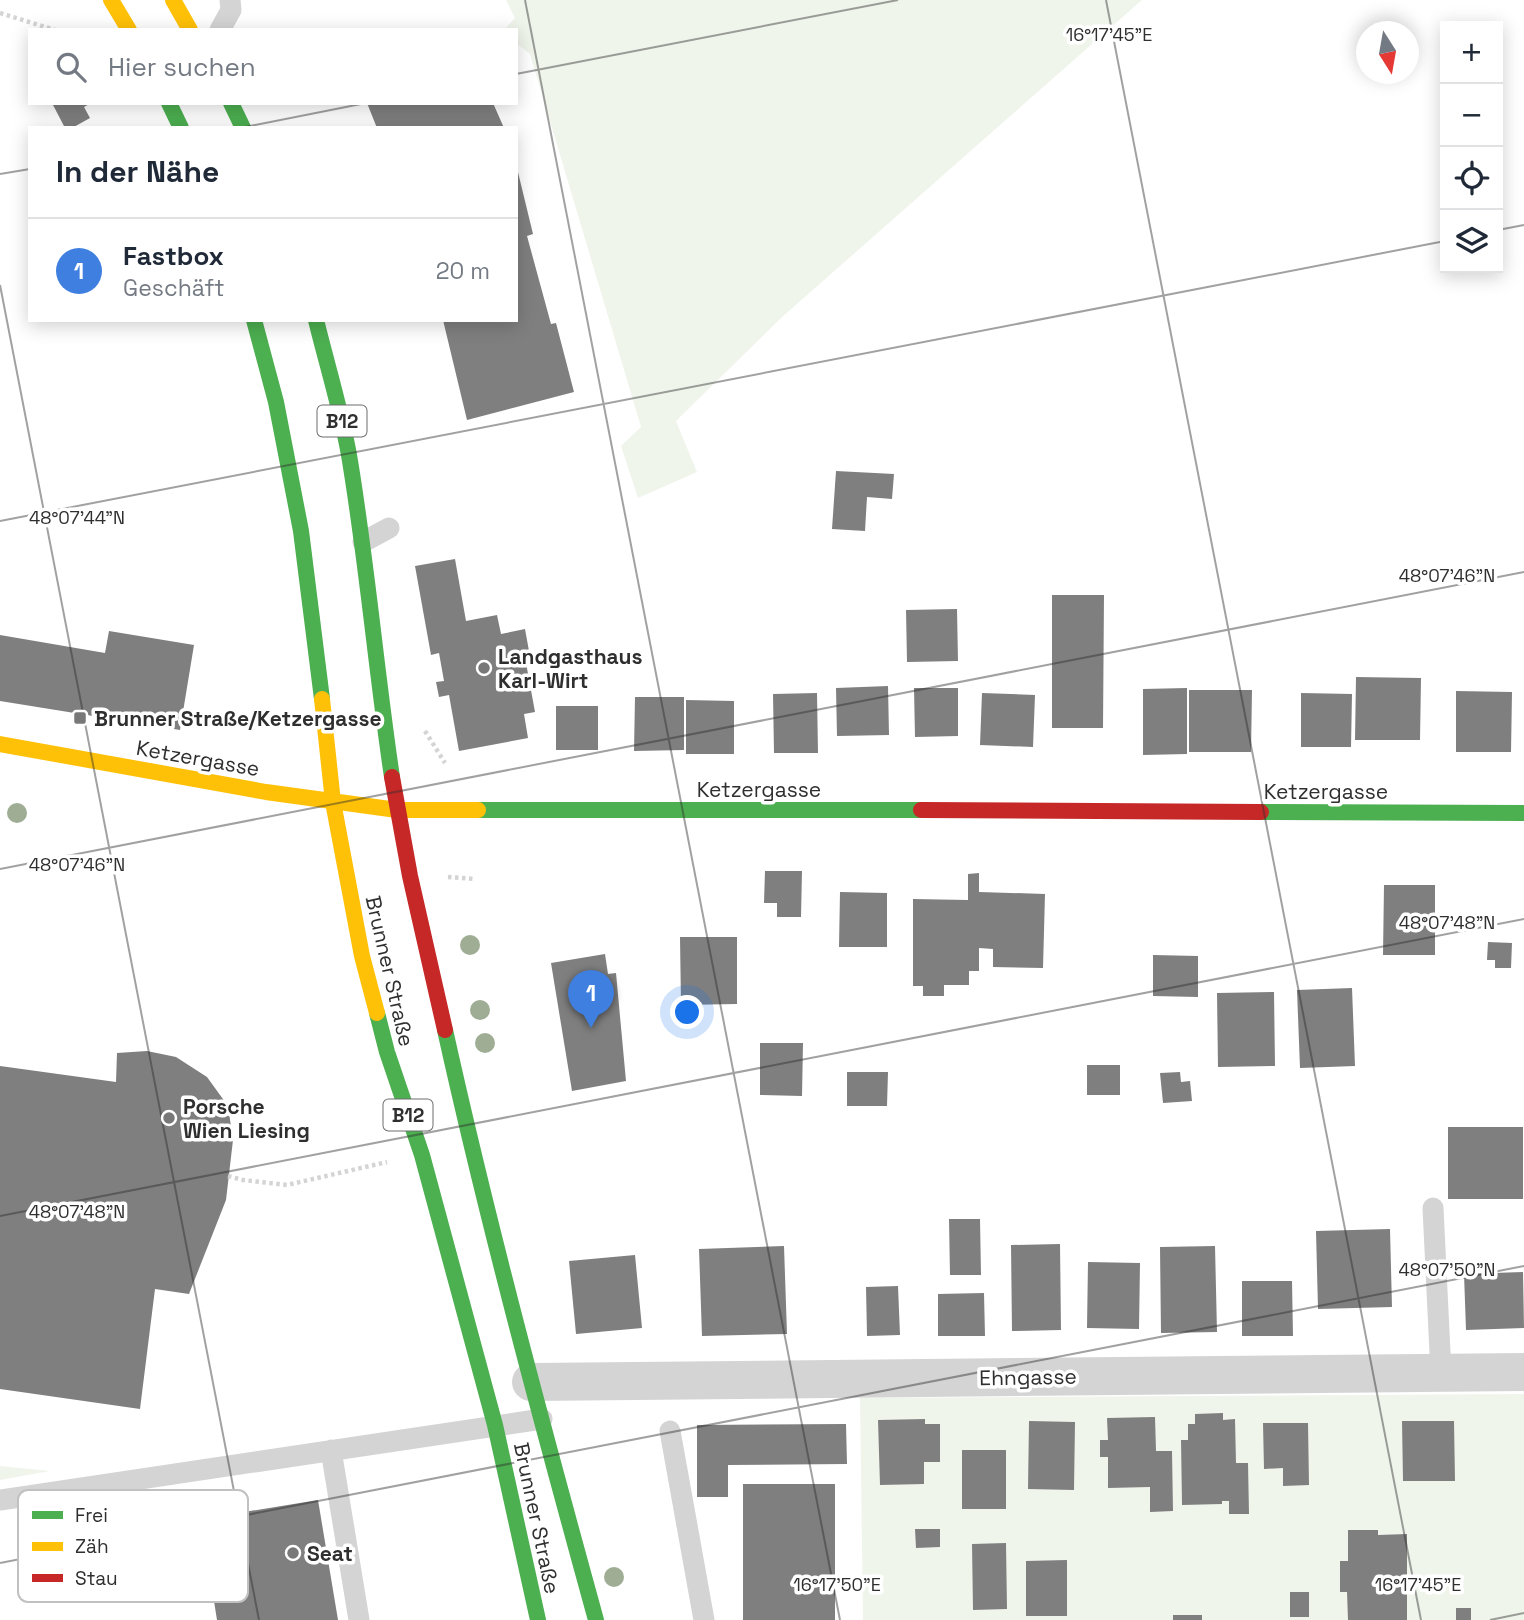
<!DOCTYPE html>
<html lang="de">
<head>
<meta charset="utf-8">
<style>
  :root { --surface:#fff; --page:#f2f2f3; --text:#1f2937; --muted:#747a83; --line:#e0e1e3; --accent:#0f766e }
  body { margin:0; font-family:"Space Grotesk",sans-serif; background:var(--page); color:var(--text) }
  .controls { position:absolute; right:21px; top:21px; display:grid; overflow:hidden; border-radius:0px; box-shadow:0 4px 18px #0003 }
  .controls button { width:63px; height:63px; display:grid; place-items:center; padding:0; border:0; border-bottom:2px solid var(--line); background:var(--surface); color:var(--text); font:35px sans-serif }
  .compass { position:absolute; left:1356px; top:21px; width:63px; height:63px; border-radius:50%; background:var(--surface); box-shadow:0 4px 18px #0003; rotate:169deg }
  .you { position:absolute; left:688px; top:1013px; width:24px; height:24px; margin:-18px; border:5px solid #fff; border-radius:50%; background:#1a73e8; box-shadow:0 0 0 10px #1a73e833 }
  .badge { display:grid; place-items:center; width:46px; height:46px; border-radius:50%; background:var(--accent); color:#fff; font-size:23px; font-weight:700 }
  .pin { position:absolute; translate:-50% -58px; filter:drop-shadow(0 2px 4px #0008) }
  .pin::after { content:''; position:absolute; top:37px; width:24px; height:21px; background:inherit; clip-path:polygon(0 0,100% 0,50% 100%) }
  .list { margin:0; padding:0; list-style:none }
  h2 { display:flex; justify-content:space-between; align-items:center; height:91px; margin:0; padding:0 28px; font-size:30px }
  h2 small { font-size:23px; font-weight:400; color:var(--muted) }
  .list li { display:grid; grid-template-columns:46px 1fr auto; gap:21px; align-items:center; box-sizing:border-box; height:105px; padding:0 28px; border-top:2px solid var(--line) }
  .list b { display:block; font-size:26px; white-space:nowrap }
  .list p { margin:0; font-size:23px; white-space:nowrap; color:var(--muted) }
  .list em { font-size:23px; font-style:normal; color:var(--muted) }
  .icon { flex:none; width:38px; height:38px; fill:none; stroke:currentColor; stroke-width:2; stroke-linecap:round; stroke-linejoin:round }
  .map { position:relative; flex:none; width:1524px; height:1620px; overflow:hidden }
  .search { position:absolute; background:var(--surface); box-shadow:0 4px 18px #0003; left:28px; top:28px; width:490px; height:77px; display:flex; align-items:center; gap:18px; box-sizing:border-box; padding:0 24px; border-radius:0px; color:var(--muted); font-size:26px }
  .panel { position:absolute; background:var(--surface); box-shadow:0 4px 18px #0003; left:28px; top:126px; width:490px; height:196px; border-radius:0px }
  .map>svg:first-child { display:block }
  .green { fill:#f0f5ec }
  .building { fill:#7f7f7f }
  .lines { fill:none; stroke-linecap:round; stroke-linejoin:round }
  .path { stroke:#d4d4d4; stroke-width:4.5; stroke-dasharray:3.5 3.5; stroke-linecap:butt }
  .lane { stroke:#d4d4d4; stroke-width:21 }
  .street { stroke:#d4d4d4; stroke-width:38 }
  .fast { stroke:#4caf50; stroke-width:16 }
  .slow { stroke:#ffc107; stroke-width:16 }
  .jam { stroke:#c62828; stroke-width:16 }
  .tree { fill:#9ead94 }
  .ticks { fill:none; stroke:#2f2f2f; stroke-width:2; stroke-opacity:0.45 }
  .poi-dot { fill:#787878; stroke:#fff; stroke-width:2.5 }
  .labels { text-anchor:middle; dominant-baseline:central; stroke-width:7; stroke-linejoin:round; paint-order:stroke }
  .shield { fill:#fff; stroke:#6d6d6d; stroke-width:2 }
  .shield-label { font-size:19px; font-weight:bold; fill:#2f2f2f }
  .poi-label { font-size:21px; font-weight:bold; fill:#2f2f2f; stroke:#fff; text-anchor:start }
  .street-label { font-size:21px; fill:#2f2f2f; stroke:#fff }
  .key { fill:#fff; stroke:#c1c1c1; stroke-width:2 }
  .key-label { font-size:19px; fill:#2f2f2f }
  .ticks-label { font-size:18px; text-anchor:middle; fill:#2f2f2f; stroke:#fff; stroke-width:7; stroke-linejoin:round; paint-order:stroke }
</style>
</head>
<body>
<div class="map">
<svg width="1524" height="1620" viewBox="0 0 1524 1620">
  <rect width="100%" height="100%" fill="#fff"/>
  <path class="green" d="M 506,0 L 1142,0 L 781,318 L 676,421 L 697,472 L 638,498 L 621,446 L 641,427 L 530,54 L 516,43 L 516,30 L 504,30 L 515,18 Z
    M 1524,1394 L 1524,1620 L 863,1620 L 860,1398 Z
    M 0,1466 L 50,1471 L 0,1480 Z"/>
  <path class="building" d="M 52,103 L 91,103 L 84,107 L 90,118 L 72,128 L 65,128 Z
    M 367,103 L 493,103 L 504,128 L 377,128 Z
    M 516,164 L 533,234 L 527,236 L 551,324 L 556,323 L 574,392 L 467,420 L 443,320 L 516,320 Z
    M 836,471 L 894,474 L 892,499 L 867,497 L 865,531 L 832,529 Z
    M 455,559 L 466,621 L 497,615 L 501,634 L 525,629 L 529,651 L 524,652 L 535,712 L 524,714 L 528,738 L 459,751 L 449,695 L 439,697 L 436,682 L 444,681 L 439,653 L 431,655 L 415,566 Z
    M 1052,595 L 1104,595 L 1103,728 L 1052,728 Z
    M 957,609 L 958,661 L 907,662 L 906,610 Z
    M 109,631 L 194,645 L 180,730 L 0,701 L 0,635 L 105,653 Z
    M 1356,677 L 1421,678 L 1420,740 L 1355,740 Z
    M 888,686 L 889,735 L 837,736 L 836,688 Z
    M 914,688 L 958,688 L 958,736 L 915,737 Z
    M 1187,688 L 1187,754 L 1143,755 L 1143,689 Z
    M 1189,690 L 1252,690 L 1251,752 L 1189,752 Z
    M 1456,691 L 1512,692 L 1511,752 L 1456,752 Z
    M 817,693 L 818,753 L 774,753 L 773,694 Z
    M 982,693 L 1035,695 L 1033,747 L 980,745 Z
    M 1301,693 L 1352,694 L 1351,747 L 1301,747 Z
    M 635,697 L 684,697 L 684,750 L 634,751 Z
    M 686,700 L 734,701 L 734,754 L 686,754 Z
    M 556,706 L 598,706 L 598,750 L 556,750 Z
    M 765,871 L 802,871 L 801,917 L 777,917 L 777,903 L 764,903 Z
    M 979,873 L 979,892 L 1045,894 L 1043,968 L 993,967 L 993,949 L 979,948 L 979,971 L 969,971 L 969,985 L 944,985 L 944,996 L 923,996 L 923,986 L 913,986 L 913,899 L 968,900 L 968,874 Z
    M 1384,885 L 1435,885 L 1435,955 L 1383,955 Z
    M 840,892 L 887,893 L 887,947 L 839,947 Z
    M 680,937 L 737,937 L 737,1004 L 681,1005 Z
    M 1488,942 L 1512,943 L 1511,968 L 1495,968 L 1495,960 L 1487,960 Z
    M 605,954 L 608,974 L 616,973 L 626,1081 L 572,1091 L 551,963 Z
    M 1153,955 L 1198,956 L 1198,997 L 1153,996 Z
    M 1352,988 L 1355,1066 L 1300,1068 L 1297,990 Z
    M 1274,992 L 1275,1066 L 1218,1067 L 1217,993 Z
    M 760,1043 L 803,1043 L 802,1096 L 760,1095 Z
    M 147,1051 L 176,1057 L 207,1077 L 228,1106 L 233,1140 L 226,1200 L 189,1294 L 155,1289 L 140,1409 L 0,1389 L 0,1066 L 116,1082 L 117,1053 Z
    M 1087,1065 L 1120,1065 L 1120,1095 L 1087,1095 Z
    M 847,1072 L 888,1072 L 887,1106 L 847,1106 Z
    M 1180,1072 L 1181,1082 L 1190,1081 L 1192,1101 L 1163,1103 L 1160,1073 Z
    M 1448,1127 L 1523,1127 L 1523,1199 L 1448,1199 Z
    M 949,1219 L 980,1219 L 981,1275 L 950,1275 Z
    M 1390,1229 L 1392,1307 L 1318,1309 L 1316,1231 Z
    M 1060,1244 L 1061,1330 L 1012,1331 L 1011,1245 Z
    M 784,1246 L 787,1334 L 702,1336 L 699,1249 Z
    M 1215,1246 L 1217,1332 L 1161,1333 L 1160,1247 Z
    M 635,1255 L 642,1328 L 576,1334 L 569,1261 Z
    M 1088,1262 L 1140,1263 L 1139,1329 L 1087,1328 Z
    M 1523,1272 L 1524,1328 L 1466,1330 L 1464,1274 Z
    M 1242,1281 L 1292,1281 L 1293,1336 L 1242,1336 Z
    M 898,1286 L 900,1335 L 867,1336 L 866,1287 Z
    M 984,1293 L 985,1336 L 938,1336 L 938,1294 Z
    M 1223,1413 L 1223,1420 L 1235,1419 L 1236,1463 L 1248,1463 L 1249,1514 L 1229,1514 L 1229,1501 L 1222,1501 L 1222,1504 L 1182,1505 L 1181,1440 L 1188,1440 L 1188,1424 L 1195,1424 L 1195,1414 Z
    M 1155,1417 L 1156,1451 L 1172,1451 L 1173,1511 L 1150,1512 L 1150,1487 L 1108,1488 L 1108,1457 L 1100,1457 L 1100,1440 L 1108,1440 L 1107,1418 Z
    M 925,1419 L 925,1424 L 940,1424 L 940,1462 L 924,1462 L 924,1484 L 880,1485 L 878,1420 Z
    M 1029,1421 L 1075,1422 L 1074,1490 L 1028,1489 Z
    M 1402,1421 L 1454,1421 L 1455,1481 L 1403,1481 Z
    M 1263,1423 L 1308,1423 L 1309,1485 L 1283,1486 L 1283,1468 L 1264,1469 Z
    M 846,1424 L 847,1464 L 728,1465 L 728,1497 L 697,1497 L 697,1425 Z
    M 962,1450 L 1006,1450 L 1006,1509 L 962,1509 Z
    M 743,1484 L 835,1484 L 835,1620 L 743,1620 Z
    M 318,1500 L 338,1620 L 217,1620 L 201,1519 Z
    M 915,1529 L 940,1529 L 940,1547 L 916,1548 Z
    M 1348,1530 L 1378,1530 L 1378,1535 L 1407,1534 L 1407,1620 L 1348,1620 L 1347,1592 L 1340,1592 L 1340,1561 L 1348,1561 Z
    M 1006,1543 L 1007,1609 L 973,1610 L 972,1544 Z
    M 1067,1560 L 1067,1616 L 1026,1616 L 1026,1561 Z
    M 1290,1592 L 1309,1592 L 1309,1617 L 1290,1617 Z
    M 1456,1608 L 1471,1608 L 1471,1620 L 1456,1620 Z
    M 1173,1615 L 1202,1615 L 1202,1620 L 1173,1620 Z"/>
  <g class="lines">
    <path class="path" d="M 0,13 L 55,30
      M 425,731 L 445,763
      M 448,877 L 474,879
      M 228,1176 L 243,1180 L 287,1185 L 387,1162"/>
    <path class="lane" d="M 220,30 L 231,10 L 230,0
      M 363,542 L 389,528
      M 1433,1208 L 1441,1373
      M 670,1431 L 704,1620
      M 331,1450 L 359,1620
      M 0,1500 L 542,1419"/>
    <path class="street" d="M 531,1382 L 1524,1372"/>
    <path class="fast" d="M 169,103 L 181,128
      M 231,103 L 243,128
      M 254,320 L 276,402 L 301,531 L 322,699
      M 316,320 C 327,365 341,410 349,455 C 367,562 376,670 392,777
      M 478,810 L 921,810
      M 1261,812 L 1524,813
      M 377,1013 L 387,1052 L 422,1155 L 495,1425 L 538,1620
      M 445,1030 C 489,1228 542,1424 596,1620"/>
    <path class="slow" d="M 111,0 L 129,30
      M 173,0 L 190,30
      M 322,699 L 333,802 L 362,956 L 377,1013
      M 0,744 L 266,792 L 397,810 L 478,810"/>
    <path class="jam" d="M 392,777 L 410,876 L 445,1030
      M 921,810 L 1261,812"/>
  </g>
  <g class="tree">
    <circle cx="17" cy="813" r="10"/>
    <circle cx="470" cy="945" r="10"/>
    <circle cx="480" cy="1010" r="10"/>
    <circle cx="485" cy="1043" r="10"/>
    <circle cx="614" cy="1577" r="10"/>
  </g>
  <path class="ticks" d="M 525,0 L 840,1620M 1106,0 L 1421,1620M 516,74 L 898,0M 240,128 L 366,103M 0,174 L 30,169M 1498,230 L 1524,225M 0,285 L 259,1620M 0,521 L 1445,241M 0,869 L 1524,572M 0,1216 L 1524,919M 0,1563 L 1524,1266M 1490,1620 L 1524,1613"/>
  <g class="poi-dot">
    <circle cx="484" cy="668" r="7"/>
    <rect x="73" y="711" width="14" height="14" rx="3.5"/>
    <circle cx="169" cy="1118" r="7"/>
    <circle cx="293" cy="1553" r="7"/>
  </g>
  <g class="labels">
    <g class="shield">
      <rect x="317.5" y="405.5" width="49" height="31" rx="5"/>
      <rect x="383.5" y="1099.5" width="49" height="31" rx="5"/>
    </g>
    <g class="shield-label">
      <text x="342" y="421">B12</text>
      <text x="408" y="1115">B12</text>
    </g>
    <g class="poi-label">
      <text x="498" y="656">Landgasthaus<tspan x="498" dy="24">Karl-Wirt</tspan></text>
      <text x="94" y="718">Brunner Straße/Ketzergasse</text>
      <text x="183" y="1106">Porsche<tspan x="183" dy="24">Wien Liesing</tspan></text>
      <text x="307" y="1553">Seat</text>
    </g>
    <g class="street-label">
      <text transform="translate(198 758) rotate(10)">Ketzergasse</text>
      <text x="759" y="789">Ketzergasse</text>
      <text x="1326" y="791">Ketzergasse</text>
      <text transform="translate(390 971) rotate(77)">Brunner Straße</text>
      <text transform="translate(1028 1377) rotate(-1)">Ehngasse</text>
      <text transform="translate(537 1518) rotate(78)">Brunner Straße</text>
    </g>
  </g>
  <rect x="18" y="1490" width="230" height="112" rx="10" class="key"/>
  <rect x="32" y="1511" width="31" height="8" fill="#4caf50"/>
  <rect x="32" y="1542" width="31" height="9" fill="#ffc107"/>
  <rect x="32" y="1574" width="31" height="8" fill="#c62828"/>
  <g class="key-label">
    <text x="75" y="1522">Frei</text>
    <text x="75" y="1553">Zäh</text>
    <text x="75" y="1585">Stau</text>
  </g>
  <g class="ticks-label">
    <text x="1109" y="41">16°17'45"E</text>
    <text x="77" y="524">48°07'44"N</text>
    <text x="1447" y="582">48°07'46"N</text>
    <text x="77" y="871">48°07'46"N</text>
    <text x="1447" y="929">48°07'48"N</text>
    <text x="77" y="1218">48°07'48"N</text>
    <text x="1447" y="1276">48°07'50"N</text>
    <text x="837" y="1591">16°17'50"E</text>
    <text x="1418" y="1591">16°17'45"E</text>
  </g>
</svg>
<div class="controls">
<button>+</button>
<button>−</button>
<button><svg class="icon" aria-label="locate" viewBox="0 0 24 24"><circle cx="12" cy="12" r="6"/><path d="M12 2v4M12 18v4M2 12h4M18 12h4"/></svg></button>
<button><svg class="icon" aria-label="layers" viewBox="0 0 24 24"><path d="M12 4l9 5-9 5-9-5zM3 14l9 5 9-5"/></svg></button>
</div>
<svg class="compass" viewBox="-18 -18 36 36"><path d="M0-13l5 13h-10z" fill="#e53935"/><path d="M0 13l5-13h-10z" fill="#747a83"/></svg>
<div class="you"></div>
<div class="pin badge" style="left:591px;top:1028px;background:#3f7fe0">1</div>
<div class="search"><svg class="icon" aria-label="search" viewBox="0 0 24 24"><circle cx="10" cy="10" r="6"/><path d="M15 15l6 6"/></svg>Hier suchen</div>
<section class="panel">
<h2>In der Nähe<small></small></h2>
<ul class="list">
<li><span class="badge" style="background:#3f7fe0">1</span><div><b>Fastbox</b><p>Geschäft</p></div><em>20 m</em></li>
</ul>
</section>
</div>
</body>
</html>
